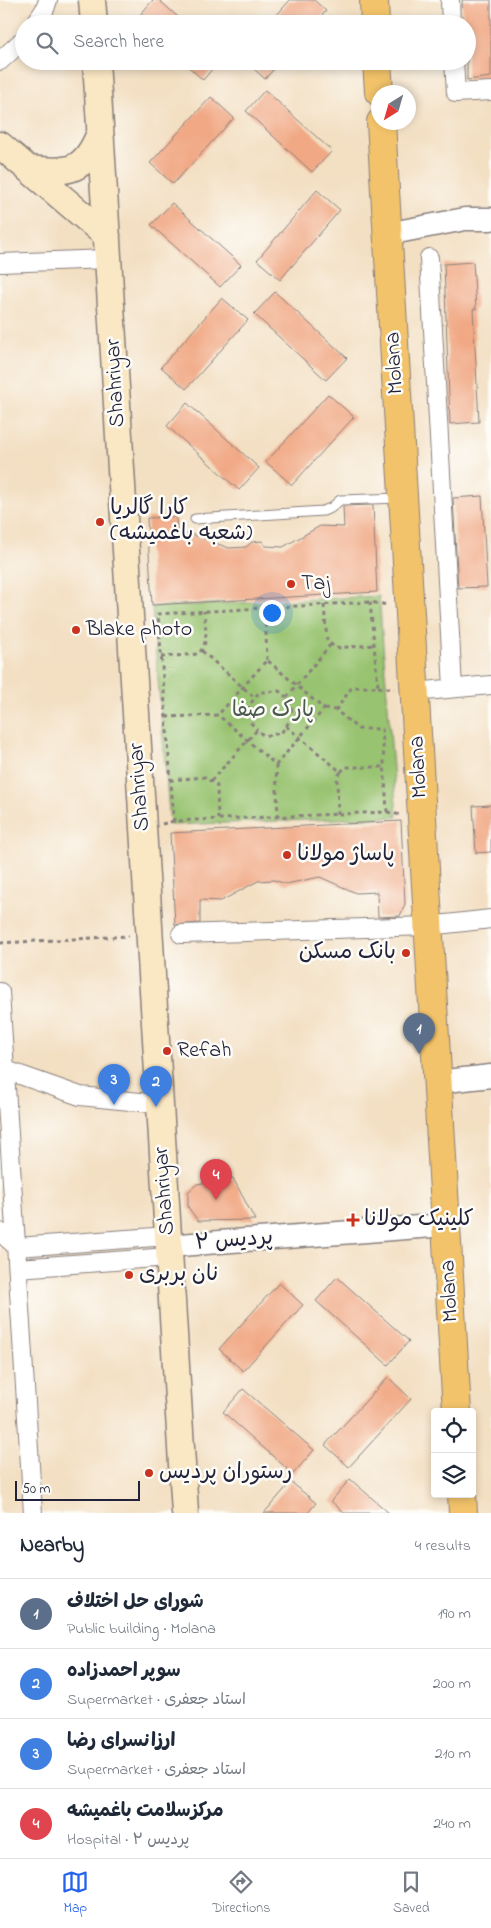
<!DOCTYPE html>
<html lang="en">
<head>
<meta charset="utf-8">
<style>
  :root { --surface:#fff; --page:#f6f6f7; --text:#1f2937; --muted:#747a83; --line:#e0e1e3; --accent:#2563eb }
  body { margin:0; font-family:"Indie Flower","Playpen Sans Arabic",sans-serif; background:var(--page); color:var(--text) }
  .controls { position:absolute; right:15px; bottom:15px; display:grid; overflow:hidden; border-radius:5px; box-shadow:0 2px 8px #0003 }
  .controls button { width:45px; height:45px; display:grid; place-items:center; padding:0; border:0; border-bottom:1px solid var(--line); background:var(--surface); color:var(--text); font:25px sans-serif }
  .compass { position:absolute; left:371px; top:85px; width:45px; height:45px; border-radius:50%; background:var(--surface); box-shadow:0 2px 8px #0003; rotate:217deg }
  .scale { position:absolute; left:15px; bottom:12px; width:125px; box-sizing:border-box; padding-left:5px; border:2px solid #22223b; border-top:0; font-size:14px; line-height:18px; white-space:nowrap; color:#22223b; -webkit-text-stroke:4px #fdfcf7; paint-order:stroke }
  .you { position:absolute; left:271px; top:612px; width:18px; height:18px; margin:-12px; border:4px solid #fff; border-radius:50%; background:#1a73e8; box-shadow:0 0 0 8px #1a73e833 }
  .badge { display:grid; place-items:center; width:32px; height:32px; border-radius:50%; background:var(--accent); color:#fff; font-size:16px; font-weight:700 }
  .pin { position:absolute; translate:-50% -41px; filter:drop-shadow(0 1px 2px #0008) }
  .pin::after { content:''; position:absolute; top:26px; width:18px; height:15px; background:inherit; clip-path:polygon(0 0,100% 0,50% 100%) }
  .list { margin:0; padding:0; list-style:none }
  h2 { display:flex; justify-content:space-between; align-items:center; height:65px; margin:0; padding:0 20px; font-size:21px }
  h2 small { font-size:16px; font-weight:400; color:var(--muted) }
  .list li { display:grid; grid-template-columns:32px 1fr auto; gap:15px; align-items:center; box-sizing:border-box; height:70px; padding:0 20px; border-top:1px solid var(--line) }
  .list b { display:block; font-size:19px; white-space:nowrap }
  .list p { margin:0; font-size:16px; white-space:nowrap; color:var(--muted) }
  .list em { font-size:16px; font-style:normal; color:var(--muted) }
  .icon { flex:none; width:28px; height:28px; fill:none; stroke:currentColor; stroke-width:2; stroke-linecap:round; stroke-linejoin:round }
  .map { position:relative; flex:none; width:491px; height:1513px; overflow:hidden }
  .search { position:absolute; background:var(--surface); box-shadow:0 2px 8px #0003; left:15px; right:15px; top:15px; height:55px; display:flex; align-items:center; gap:12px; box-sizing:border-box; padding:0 18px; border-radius:28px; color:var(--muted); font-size:19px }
  .sheet { height:345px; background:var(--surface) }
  nav { display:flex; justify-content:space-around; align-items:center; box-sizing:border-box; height:70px; border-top:1px solid var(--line); background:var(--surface); font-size:14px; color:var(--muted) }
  nav a { display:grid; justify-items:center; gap:2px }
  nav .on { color:var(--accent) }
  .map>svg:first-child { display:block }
  .green { fill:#98c370; stroke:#5d7256 }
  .building { fill:#f1a985 }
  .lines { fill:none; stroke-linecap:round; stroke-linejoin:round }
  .service-casing { stroke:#8a807e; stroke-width:11 }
  .minor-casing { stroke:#8a807e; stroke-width:20 }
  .tertiary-casing { stroke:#8a807e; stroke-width:25 }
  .secondary-casing { stroke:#8a807e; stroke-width:29 }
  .primary-casing { stroke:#8a807e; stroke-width:30 }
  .path { stroke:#8a807e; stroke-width:3; stroke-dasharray:4 4; stroke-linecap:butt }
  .service { stroke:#fff; stroke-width:9 }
  .minor { stroke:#fff; stroke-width:18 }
  .tertiary { stroke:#fff; stroke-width:22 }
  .secondary { stroke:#fae7c3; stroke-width:26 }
  .primary { stroke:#f2c36a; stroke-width:28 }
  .poi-dot { fill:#c8321e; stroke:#fdfcf7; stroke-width:2 }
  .labels { text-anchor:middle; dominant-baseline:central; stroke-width:5; stroke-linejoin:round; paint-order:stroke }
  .street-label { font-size:22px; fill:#22223b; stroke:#fdfcf7 }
  .poi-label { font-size:22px; fill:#22223b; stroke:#fdfcf7; text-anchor:start }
  .park-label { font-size:22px; fill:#4b5a4e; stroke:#fdfcf7 }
</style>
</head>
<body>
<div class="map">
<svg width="491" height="1513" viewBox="0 0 491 1513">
  <rect width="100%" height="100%" fill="#fdfcf7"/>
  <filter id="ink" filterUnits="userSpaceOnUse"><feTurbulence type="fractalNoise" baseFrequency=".02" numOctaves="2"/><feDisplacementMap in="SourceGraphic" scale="10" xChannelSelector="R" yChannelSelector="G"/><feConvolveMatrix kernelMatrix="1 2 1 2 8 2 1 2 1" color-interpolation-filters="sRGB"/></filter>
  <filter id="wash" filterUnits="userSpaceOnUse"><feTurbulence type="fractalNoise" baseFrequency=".0096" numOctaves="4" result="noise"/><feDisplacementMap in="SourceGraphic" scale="20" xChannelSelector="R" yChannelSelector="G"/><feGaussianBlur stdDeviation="1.12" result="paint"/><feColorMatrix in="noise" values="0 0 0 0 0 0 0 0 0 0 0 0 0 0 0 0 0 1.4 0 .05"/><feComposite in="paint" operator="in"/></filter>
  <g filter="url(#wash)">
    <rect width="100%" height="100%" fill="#f3dfc2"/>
    <path class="green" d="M 379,596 L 397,817 L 170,825 L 152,607 Z"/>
    <g id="blocks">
      <path class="building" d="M 153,0 L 159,0 L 186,24 L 132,24 Z
        M 290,0 L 314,0 L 326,11 L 314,24 L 269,24 Z
        M 462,0 L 491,0 L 491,77 L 467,80 L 467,24 L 463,24 Z
        M 182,61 L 219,61 L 203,80 Z
        M 245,61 L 281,61 L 265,79 Z
        M 265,90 L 332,151 L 312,172 L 246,111 Z
        M 211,97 L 234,118 L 173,184 L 150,163 Z
        M 317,190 L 340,210 L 280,280 L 257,260 Z
        M 172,203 L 241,265 L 220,287 L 151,225 Z
        M 473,262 L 476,309 L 473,309 L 479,422 L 450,424 L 444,264 Z
        M 275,292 L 347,358 L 326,380 L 254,314 Z
        M 222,298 L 248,320 L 186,389 L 161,367 Z
        M 328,394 L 354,417 L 292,485 L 266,462 Z
        M 187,403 L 259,468 L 239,490 L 167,426 Z
        M 482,496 L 487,587 L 458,588 L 453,498 Z
        M 373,505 L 377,592 L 152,605 L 147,518 L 176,517 L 177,534 L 191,534 L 229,548 L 246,547 L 252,542 L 262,541 L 266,546 L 283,547 L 320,526 L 344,527 L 343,506 Z
        M 491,805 L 491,852 L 476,853 L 473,806 Z
        M 401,821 L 405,904 L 400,916 L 378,917 L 377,892 L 356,893 L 320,877 L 286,884 L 274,880 L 258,881 L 221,901 L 200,900 L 200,923 L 175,925 L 170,833 Z
        M 233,1178 L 255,1220 L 198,1221 L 188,1207 L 188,1192 L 197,1184 Z
        M 337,1277 L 409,1341 L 388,1365 L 316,1301 Z
        M 279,1283 L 303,1305 L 243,1371 L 219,1349 Z
        M 388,1377 L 411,1399 L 349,1467 L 325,1445 Z
        M 243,1389 L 314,1450 L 293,1474 L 223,1412 Z
        M 350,1479 L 389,1513 L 344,1513 L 331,1501 Z
        M 291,1482 L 316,1503 L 308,1513 L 264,1513 Z"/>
    </g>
  </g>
  <g filter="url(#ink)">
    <use href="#blocks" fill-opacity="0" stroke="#8a807e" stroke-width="1"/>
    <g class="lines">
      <g class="service-casing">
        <path id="service" d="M 195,519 L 323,511 L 331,508 L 340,500 L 401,498"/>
      </g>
      <g class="minor-casing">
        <path id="minor" d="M 450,0 L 451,24
          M 35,24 L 45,9 L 48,0
          M 0,61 L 24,39
          M 454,61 L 456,93 L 491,91
          M 429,258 L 453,688
          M 0,263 L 108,259
          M 414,692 L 491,685
          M 181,934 L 428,926 L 491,919
          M 0,992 L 33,1513
          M 0,1065 L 6,1070 L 80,1096 L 160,1104
          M 0,1232 L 17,1247 L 168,1236 L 180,1245 L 169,1257 L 18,1268"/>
      </g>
      <g class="tertiary-casing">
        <path id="tertiary" d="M 387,234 L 465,219 L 491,219
          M 437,1082 L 491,1076
          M 180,1245 L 446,1225"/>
      </g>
      <g class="secondary-casing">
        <path id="secondary" d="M 92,0 L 94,24
          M 96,61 L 185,1513
          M 0,145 L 107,236
          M 29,169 C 69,173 84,173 100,133"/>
      </g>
      <g class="primary-casing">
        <path id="primary" d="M 374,0 L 375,24
          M 377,61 L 379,92
          M 381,122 L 457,1412
          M 462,1494 L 463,1513"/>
      </g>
      <path class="path" d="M 370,602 L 378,687 L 352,687 L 336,710 L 358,729 L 382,729 L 387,812 L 174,821 L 158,614 L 370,602 L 388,605
        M 324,605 L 327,641 L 336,648 L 374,645
        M 265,608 L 267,660
        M 202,651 L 255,698
        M 161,657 L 198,654 C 210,643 205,626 204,611
        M 378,687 L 394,689
        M 287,697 L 331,644
        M 324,709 L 336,710
        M 166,717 L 218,715 L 276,765 L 324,709 L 267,660 L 218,715
        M 286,726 L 341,772 L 337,777 L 338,814
        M 276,765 L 278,817
        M 341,772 L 345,767 L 384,767
        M 170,780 L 205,777 L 217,786 L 218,819
        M 211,781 L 257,730 L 264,736 L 281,733 L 292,718 L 291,701 L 279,691 L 259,692 L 249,706 L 251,723 L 257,730
        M 387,812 L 401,815
        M 162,824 L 174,821
        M 0,943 L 129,936"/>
      <use href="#service" class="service"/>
      <use href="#minor" class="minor"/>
      <use href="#tertiary" class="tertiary"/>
      <use href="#secondary" class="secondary"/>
      <use href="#primary" class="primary"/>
    </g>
  </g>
  <g class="poi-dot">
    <circle cx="100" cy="522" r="5"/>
    <circle cx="291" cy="584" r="5"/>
    <circle cx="76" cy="630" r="5"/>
    <circle cx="287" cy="855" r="5"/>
    <circle cx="406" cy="953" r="5"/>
    <circle cx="167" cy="1051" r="5"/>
    <path d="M350.5 1212.5h5v5h5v5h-5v5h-5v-5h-5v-5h5z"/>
    <circle cx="129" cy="1275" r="5"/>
    <circle cx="149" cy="1473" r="5"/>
  </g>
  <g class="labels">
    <g class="street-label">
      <text transform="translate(395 363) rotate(-93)">Molana</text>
      <text transform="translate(116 383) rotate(-93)">Shahriyar</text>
      <text transform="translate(419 767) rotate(-93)">Molana</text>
      <text transform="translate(140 787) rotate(-94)">Shahriyar</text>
      <text transform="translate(165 1191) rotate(-94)">Shahriyar</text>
      <text transform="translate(234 1241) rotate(-4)">پردیس ۲</text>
      <text transform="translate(450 1291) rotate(-93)">Molana</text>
    </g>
    <g class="poi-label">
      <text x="110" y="509">کارا گالریا<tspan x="110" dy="25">(شعبه باغمیشه)</tspan></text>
      <text x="301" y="584">Taj</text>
      <text x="86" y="630">Blake photo</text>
      <text x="297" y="855">پاساژ مولانا</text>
      <text x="396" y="953" text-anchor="end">بانک مسکن</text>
      <text x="177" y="1051">Refah</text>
      <text x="364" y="1220">کلینیک مولانا</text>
      <text x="139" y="1275">نان بربری</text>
      <text x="159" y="1473">رستوران پردیس</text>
    </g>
    <g class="park-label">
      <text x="273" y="711">پارک صفا</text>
    </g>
  </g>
</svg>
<div class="controls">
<button><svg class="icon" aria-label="locate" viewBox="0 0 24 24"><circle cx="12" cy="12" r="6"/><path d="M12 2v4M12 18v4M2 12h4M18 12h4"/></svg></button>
<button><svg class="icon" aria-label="layers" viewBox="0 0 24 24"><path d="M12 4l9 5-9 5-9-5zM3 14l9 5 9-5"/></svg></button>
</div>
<svg class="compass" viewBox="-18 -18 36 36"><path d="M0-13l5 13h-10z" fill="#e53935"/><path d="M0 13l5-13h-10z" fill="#747a83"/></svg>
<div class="scale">50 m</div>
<div class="you"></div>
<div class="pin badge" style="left:419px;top:1054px;background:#5c6f8a">1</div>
<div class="pin badge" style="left:156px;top:1107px;background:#3f7fe0">2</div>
<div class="pin badge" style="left:114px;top:1105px;background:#3f7fe0">3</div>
<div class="pin badge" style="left:216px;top:1200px;background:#e0444e">4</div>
<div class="search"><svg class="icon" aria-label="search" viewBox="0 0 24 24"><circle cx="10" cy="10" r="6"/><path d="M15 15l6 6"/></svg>Search here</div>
</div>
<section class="sheet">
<h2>Nearby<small>4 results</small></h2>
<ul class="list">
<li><span class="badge" style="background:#5c6f8a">1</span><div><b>شورای حل اختلاف</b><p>Public building · Molana</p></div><em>190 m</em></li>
<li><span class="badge" style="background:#3f7fe0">2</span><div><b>سوپر احمدزاده</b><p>Supermarket · استاد جعفری</p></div><em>200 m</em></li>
<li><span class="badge" style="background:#3f7fe0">3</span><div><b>ارزانسرای رضا</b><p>Supermarket · استاد جعفری</p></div><em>210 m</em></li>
<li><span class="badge" style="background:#e0444e">4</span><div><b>مرکزسلامت باغمیشه</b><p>Hospital · پردیس ۲</p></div><em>240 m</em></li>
</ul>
</section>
<nav>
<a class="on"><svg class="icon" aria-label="map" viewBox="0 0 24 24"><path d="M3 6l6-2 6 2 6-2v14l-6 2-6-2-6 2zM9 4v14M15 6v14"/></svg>Map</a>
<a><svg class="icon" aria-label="directions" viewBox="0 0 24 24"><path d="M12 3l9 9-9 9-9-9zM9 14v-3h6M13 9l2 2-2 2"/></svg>Directions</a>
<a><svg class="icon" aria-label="saved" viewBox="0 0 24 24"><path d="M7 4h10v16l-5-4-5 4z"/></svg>Saved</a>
</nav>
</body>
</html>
